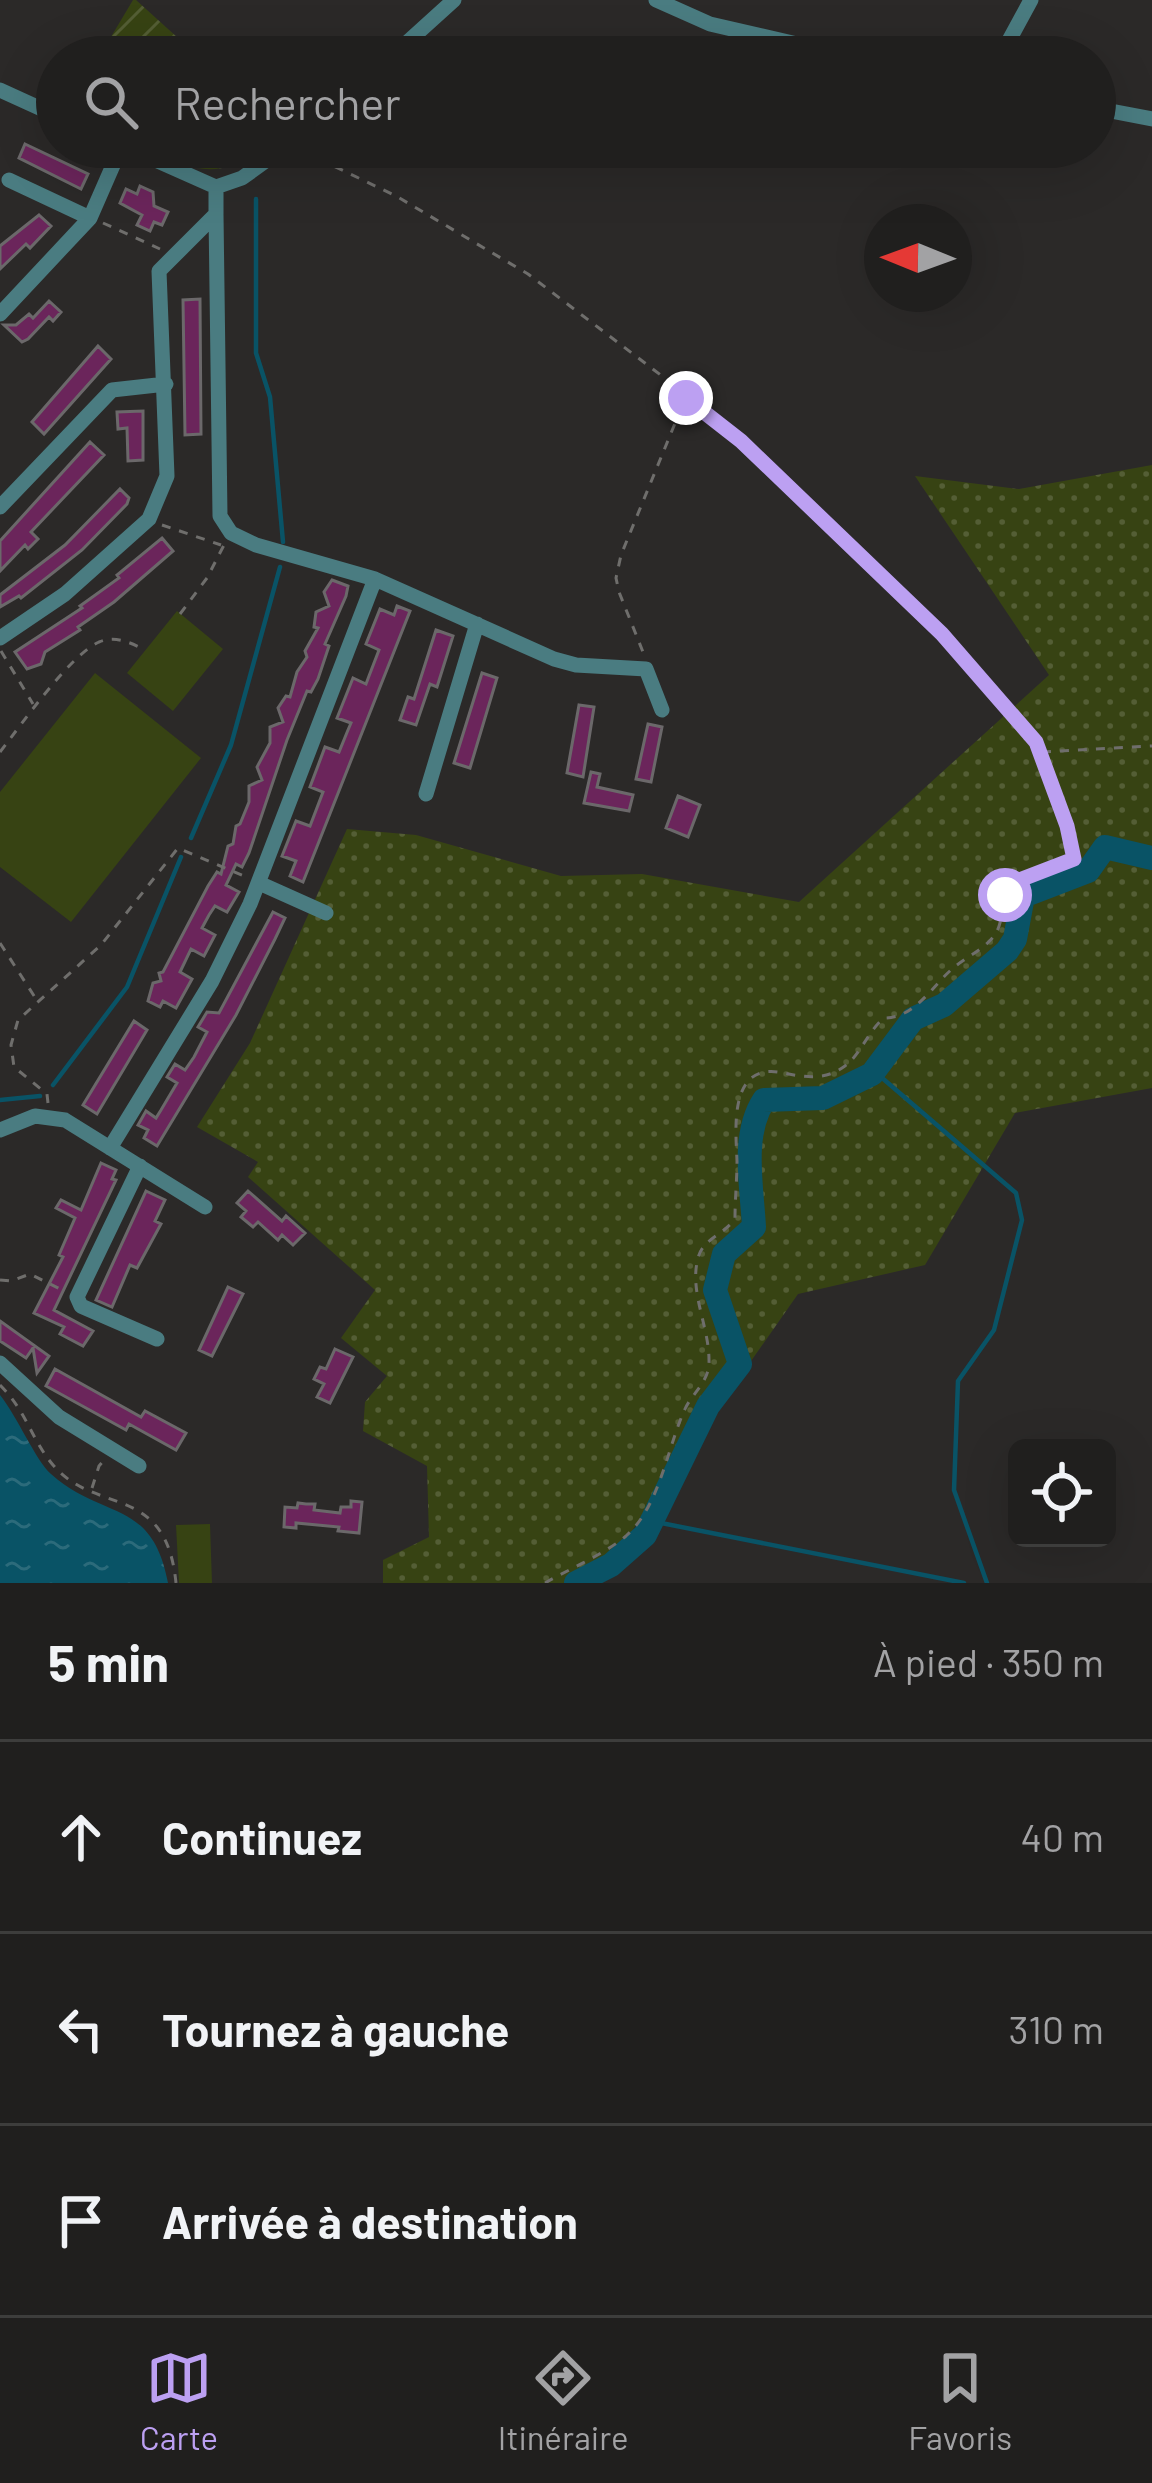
<!DOCTYPE html>
<html lang="fr">
<head>
<meta charset="utf-8">
<style>
  :root { --surface:#201f1e; --page:#2d2c2b; --text:#f1f3f6; --muted:#a2a2a4; --line:#3d3d3c; --accent:#bca0f2 }
  body { margin:0; font-family:Barlow,sans-serif; background:var(--page); color:var(--text) }
  .controls { position:absolute; right:36px; bottom:36px; display:grid; overflow:hidden; border-radius:18px; box-shadow:0 12px 48px #0002 }
  .controls button { width:108px; height:108px; display:grid; place-items:center; padding:0; border:0; border-bottom:3px solid var(--line); background:var(--surface); color:var(--text); font:60px sans-serif }
  .compass { position:absolute; left:864px; top:204px; width:108px; height:108px; border-radius:50%; background:var(--surface); box-shadow:0 12px 48px #0002; rotate:271deg }
  .stop { position:absolute; width:36px; height:36px; margin:-27px; border:9px solid #bca0f2; border-radius:50%; background:#fff }
  .stop.end { background:#bca0f2; border-color:#fff; box-shadow:0 3px 12px #0008 }
  .list { margin:0; padding:0; list-style:none }
  h2 { display:flex; justify-content:space-between; align-items:center; height:156px; margin:0; padding:0 48px; font-size:51px }
  h2 small { font-size:39px; font-weight:400; color:var(--muted) }
  .list li { display:grid; grid-template-columns:78px 1fr auto; gap:36px; align-items:center; box-sizing:border-box; height:192px; padding:0 48px; border-top:3px solid var(--line) }
  .list b { display:block; font-size:45px; white-space:nowrap }
  .list em { font-size:39px; font-style:normal; color:var(--muted) }
  .icon { flex:none; width:66px; height:66px; fill:none; stroke:currentColor; stroke-width:2; stroke-linecap:round; stroke-linejoin:round }
  .map { position:relative; flex:none; width:1152px; height:1583px; overflow:hidden }
  .search { position:absolute; background:var(--surface); box-shadow:0 12px 48px #0002; left:36px; right:36px; top:36px; height:132px; display:flex; align-items:center; gap:30px; box-sizing:border-box; padding:0 42px; border-radius:66px; color:var(--muted); font-size:45px }
  .sheet { height:732px; background:var(--surface) }
  nav { display:flex; justify-content:space-around; align-items:center; box-sizing:border-box; height:168px; border-top:3px solid var(--line); background:var(--surface); font-size:33px; color:var(--muted) }
  nav a { display:grid; justify-items:center; gap:6px }
  nav .on { color:var(--accent) }
  .map>svg:first-child { display:block }
  .grass { fill:url(#grass-dots) }
  .park { fill:#374313 }
  .garden { fill:url(#garden-furrows) }
  .water { fill:url(#water-ripples) }
  .lines { fill:none; stroke-linecap:round; stroke-linejoin:round }
  .stream { stroke:#095366; stroke-width:4.5 }
  .river { stroke:#095366; stroke-width:24 }
  .building { fill:#6b255b; stroke:#6b686a; stroke-width:3 }
  .path { stroke:#6f6e6c; stroke-width:3; stroke-dasharray:9 9; stroke-linecap:butt }
  .street { stroke:#4a7c81; stroke-width:15 }
  .route { stroke:#bca0f2; stroke-width:15 }
</style>
</head>
<body>
<div class="map">
<svg width="1152" height="1583" viewBox="0 0 1152 1583">
  <defs>
    <pattern id="grass-dots" width="8" height="8" patternUnits="userSpaceOnUse" patternTransform="scale(3)"><rect width="8" height="8" fill="#374313"/><path d="M2 2h.1M6 6h.1" fill="none" stroke="#545e35" stroke-width="1.8" stroke-linecap="round"/></pattern>
    <pattern id="garden-furrows" width="10" height="10" patternUnits="userSpaceOnUse" patternTransform="scale(3)"><rect width="10" height="10" fill="#374313"/><path d="M-1 1l2-2M0 10L10 0M9 11l2-2" fill="none" stroke="#545e35"/></pattern>
    <pattern id="water-ripples" width="26" height="14" patternUnits="userSpaceOnUse" patternTransform="scale(3)"><rect width="26" height="14" fill="#095366"/><path d="M2 4q2-2 4 0t4 0M15 11q2-2 4 0t4 0" fill="none" stroke="#2c6b7b"/></pattern>
  </defs>
  <rect width="100%" height="100%" fill="#2b2928"/>
  <path class="grass" d="M 1152,465 L 1152,1088 L 1015,1113 L 925,1265 L 798,1294 L 606,1568 L 575,1583 L 383,1583 L 383,1560 L 429,1537 L 427,1466 L 363,1431 L 365,1402 L 387,1376 L 341,1338 L 375,1290 L 248,1177 L 258,1162 L 197,1127 L 250,1043 L 347,829 L 416,835 L 561,876 L 642,874 L 799,902 L 1049,675 L 915,476 L 1019,489 Z"/>
  <path class="park" d="M 177,611 L 223,649 L 173,711 L 127,673 Z
    M 95,673 L 201,758 L 71,922 L 0,867 L 0,792 Z
    M 210,1524 L 212,1583 L 179,1583 L 176,1525 Z"/>
  <path class="garden" d="M 133,0 L 136,0 L 199,57 L 99,57 Z
    M 145,147 L 269,147 C 217,180 198,173 145,147 Z"/>
  <path class="water" d="M 0,1395 C 17,1416 36,1461 51,1474 C 104,1521 152,1498 168,1583 L 0,1583 Z"/>
  <g class="lines">
    <path class="stream" d="M 256,199 L 256,353 L 270,397 L 283,542
      M 191,838 L 231,745 L 280,567
      M 874,1071 L 1016,1193 L 1022,1220 L 994,1330 L 958,1381 L 954,1490 L 987,1583
      M 53,1085 L 127,987 L 181,857
      M 0,1100 L 40,1096
      M 651,1521 L 964,1583"/>
    <path class="river" d="M 576,1583 L 611,1565 L 645,1535 L 708,1406 L 740,1364 L 715,1290 L 724,1254 L 754,1227 C 752,1187 741,1135 764,1100 L 823,1098 L 872,1074 L 913,1019 L 944,1005 L 1007,951 L 1015,939 L 1023,896 L 1088,871 L 1105,847 L 1152,858"/>
  </g>
  <path class="building" d="M 25,144 L 88,174 L 81,189 L 19,158 Z
    M 140,186 L 153,192 L 154,206 L 168,212 L 162,225 L 154,222 L 150,231 L 137,225 L 142,215 L 120,203 L 126,189 L 137,194 Z
    M 39,215 L 51,226 L 30,248 L 26,244 L 0,269 L 0,246 Z
    M 200,299 L 201,434 L 185,435 L 183,300 Z
    M 49,301 L 61,312 L 53,321 L 49,317 L 28,339 L 22,342 L 4,325 L 16,325 L 29,314 L 33,318 Z
    M 98,346 L 111,359 L 44,434 L 32,422 Z
    M 143,411 L 143,460 L 128,461 L 127,428 L 118,429 L 117,412 Z
    M 90,442 L 104,455 L 31,532 L 38,539 L 28,549 L 25,545 L 0,571 L 0,541 Z
    M 120,489 L 129,498 L 127,504 L 82,550 L 21,598 L 19,596 L 0,607 L 0,595 L 65,545 Z
    M 162,538 L 173,551 L 114,602 L 78,627 L 80,630 L 45,652 L 41,664 L 27,669 L 15,652 L 82,608 L 80,606 L 119,578 L 117,575 Z
    M 332,580 L 348,586 L 346,596 L 325,644 L 329,646 L 318,679 L 311,692 L 307,691 L 287,740 L 249,853 L 242,867 L 236,864 L 226,885 L 239,892 L 227,912 L 215,906 L 209,915 L 202,928 L 215,935 L 204,956 L 191,949 L 180,972 L 192,979 L 176,1008 L 163,1001 L 160,1007 L 148,1001 L 153,983 L 161,981 L 159,973 L 163,972 L 208,886 L 217,872 L 221,874 L 228,846 L 233,844 L 236,826 L 240,824 L 249,802 L 249,786 L 262,780 L 257,767 L 270,743 L 270,727 L 283,722 L 278,708 L 286,696 L 290,697 L 297,672 L 307,657 L 305,651 L 318,628 L 314,627 L 316,612 L 329,606 L 324,592 Z
    M 397,606 L 410,611 L 303,882 L 290,876 L 296,861 L 282,856 L 296,821 L 310,826 L 323,792 L 310,787 L 325,747 L 339,752 L 348,730 L 351,723 L 337,718 L 353,678 L 366,684 L 369,676 L 379,650 L 366,644 L 380,609 L 394,615 Z
    M 436,630 L 453,636 L 437,687 L 430,684 L 416,725 L 400,720 L 408,697 L 414,699 Z
    M 482,673 L 497,678 L 470,768 L 454,763 Z
    M 579,705 L 594,707 L 583,777 L 567,773 Z
    M 648,724 L 662,727 L 651,782 L 636,779 Z
    M 591,772 L 600,774 L 597,787 L 633,795 L 629,811 L 584,803 Z
    M 678,796 L 700,805 L 688,837 L 666,828 Z
    M 273,912 L 285,918 L 275,939 L 236,1015 L 157,1146 L 144,1138 L 148,1130 L 138,1125 L 146,1111 L 156,1118 L 161,1110 L 177,1083 L 167,1077 L 175,1064 L 185,1070 L 194,1057 L 207,1032 L 198,1027 L 207,1012 L 219,1013 Z
    M 134,1021 L 147,1030 L 97,1114 L 83,1105 Z
    M 101,1163 L 116,1170 L 112,1179 L 116,1180 L 54,1310 L 93,1331 L 83,1346 L 60,1334 L 64,1327 L 34,1313 L 63,1257 L 59,1255 L 75,1218 L 56,1208 L 61,1200 L 81,1210 Z
    M 146,1191 L 165,1200 L 155,1221 L 161,1224 L 137,1268 L 130,1265 L 112,1307 L 96,1300 Z
    M 248,1191 L 282,1221 L 286,1216 L 305,1233 L 293,1245 L 282,1235 L 278,1240 L 258,1222 L 253,1227 L 241,1217 L 246,1211 L 237,1203 Z
    M 228,1287 L 243,1294 L 212,1356 L 199,1350 Z
    M 0,1321 L 49,1356 L 37,1373 L 33,1348 L 26,1358 L 0,1341 Z
    M 335,1349 L 353,1357 L 330,1403 L 317,1397 L 324,1384 L 314,1379 L 320,1367 L 326,1369 Z
    M 55,1369 L 141,1417 L 145,1411 L 186,1433 L 176,1450 L 129,1424 L 126,1430 L 46,1386 Z
    M 351,1501 L 362,1502 L 359,1533 L 338,1531 L 339,1527 L 296,1523 L 296,1528 L 284,1527 L 285,1507 L 297,1508 L 298,1503 L 306,1504 L 315,1504 L 314,1510 L 340,1513 L 341,1507 L 351,1507 Z"/>
  <g class="lines">
    <path class="path" d="M 305,147 L 317,158 L 396,196 L 528,274 L 679,389 L 685,399 L 621,555 L 616,578 L 619,592 L 643,652
      M 103,223 L 160,249
      M 162,525 L 221,545
      M 180,614 L 207,578 L 224,545
      M 1,651 L 33,704
      M 0,752 C 21,725 70,655 99,642 C 116,635 131,643 145,650
      M 1042,752 L 1152,746
      M 0,943 L 38,1002
      M 48,1103 L 47,1094 L 14,1067 L 11,1045 L 18,1020 L 101,945 L 178,848 L 244,876
      M 0,1280 L 11,1281 L 30,1274 L 64,1291
      M 0,1385 C 27,1412 31,1439 53,1465 C 96,1516 166,1482 176,1583
      M 92,1488 L 99,1466 L 105,1459
      M 545,1583 C 571,1568 603,1555 626,1536 C 660,1506 667,1448 685,1409 C 693,1392 710,1381 709,1360 C 709,1326 689,1292 698,1258 C 703,1238 726,1234 735,1218 C 735,1199 737,1180 737,1161 C 736,1132 728,1065 778,1072 C 800,1076 821,1082 842,1068 C 860,1057 867,1032 884,1018 C 917,1018 934,982 957,965 C 970,955 984,949 994,936 C 1005,922 999,900 1014,885 C 1029,871 1054,865 1074,859 L 1067,826 L 1037,742 L 942,634 L 741,441 L 685,399"/>
    <path class="street" d="M 656,0 L 710,24 L 853,57
      M 391,57 L 454,0
      M 1000,57 L 1031,0
      M 0,90 L 57,116
      M 1095,108 L 1152,119
      M 126,147 L 216,187 L 242,178 L 285,147
      M 9,180 L 90,218
      M 216,214 L 220,516 L 231,533 L 256,545 L 375,579 L 554,659 L 576,665 L 646,669 L 662,710
      M 0,314 L 90,218 L 121,147
      M 0,507 L 112,390 L 166,384
      M 0,638 L 65,594 L 149,519 L 167,476 L 159,271 L 216,214 L 216,187
      M 426,794 L 477,624
      M 259,883 L 326,913
      M 0,1130 L 35,1116 L 65,1120 L 205,1207
      M 110,1148 L 212,981 L 250,904 L 375,579
      M 140,1166 L 77,1297 L 81,1306 L 157,1339
      M 0,1363 L 59,1417 L 139,1466"/>
  </g>
  <g class="lines">
    <path class="route" d="M 686,398 L 741,441 L 942,634 L 1036,742 L 1067,826 L 1074,859 L 1017,881 L 1005,895"/>
  </g>
</svg>
<div class="controls">
<button><svg class="icon" aria-label="locate" viewBox="0 0 24 24"><circle cx="12" cy="12" r="6"/><path d="M12 2v4M12 18v4M2 12h4M18 12h4"/></svg></button>
</div>
<svg class="compass" viewBox="-18 -18 36 36"><path d="M0-13l5 13h-10z" fill="#e53935"/><path d="M0 13l5-13h-10z" fill="#a2a2a4"/></svg>
<div class="stop" style="left:1005px;top:895px"></div>
<div class="stop end" style="left:686px;top:398px"></div>
<div class="search"><svg class="icon" aria-label="search" viewBox="0 0 24 24"><circle cx="10" cy="10" r="6"/><path d="M15 15l6 6"/></svg>Rechercher</div>
</div>
<section class="sheet">
<h2>5 min<small>À pied · 350 m</small></h2>
<ul class="list">
<li><svg class="icon" aria-label="ahead" viewBox="0 0 24 24"><path d="M12 20V5M6 11l6-6 6 6"/></svg><div><b>Continuez</b></div><em>40 m</em></li>
<li><svg class="icon" aria-label="left" viewBox="0 0 24 24"><path d="M17 20v-9H6M10 6l-5 5 5 5"/></svg><div><b>Tournez à gauche</b></div><em>310 m</em></li>
<li><svg class="icon" aria-label="arrive" viewBox="0 0 24 24"><path d="M6 21V4h12l-3 4 3 4H6"/></svg><div><b>Arrivée à destination</b></div></li>
</ul>
</section>
<nav>
<a class="on"><svg class="icon" aria-label="map" viewBox="0 0 24 24"><path d="M3 6l6-2 6 2 6-2v14l-6 2-6-2-6 2zM9 4v14M15 6v14"/></svg>Carte</a>
<a><svg class="icon" aria-label="directions" viewBox="0 0 24 24"><path d="M12 3l9 9-9 9-9-9zM9 14v-3h6M13 9l2 2-2 2"/></svg>Itinéraire</a>
<a><svg class="icon" aria-label="saved" viewBox="0 0 24 24"><path d="M7 4h10v16l-5-4-5 4z"/></svg>Favoris</a>
</nav>
</body>
</html>
